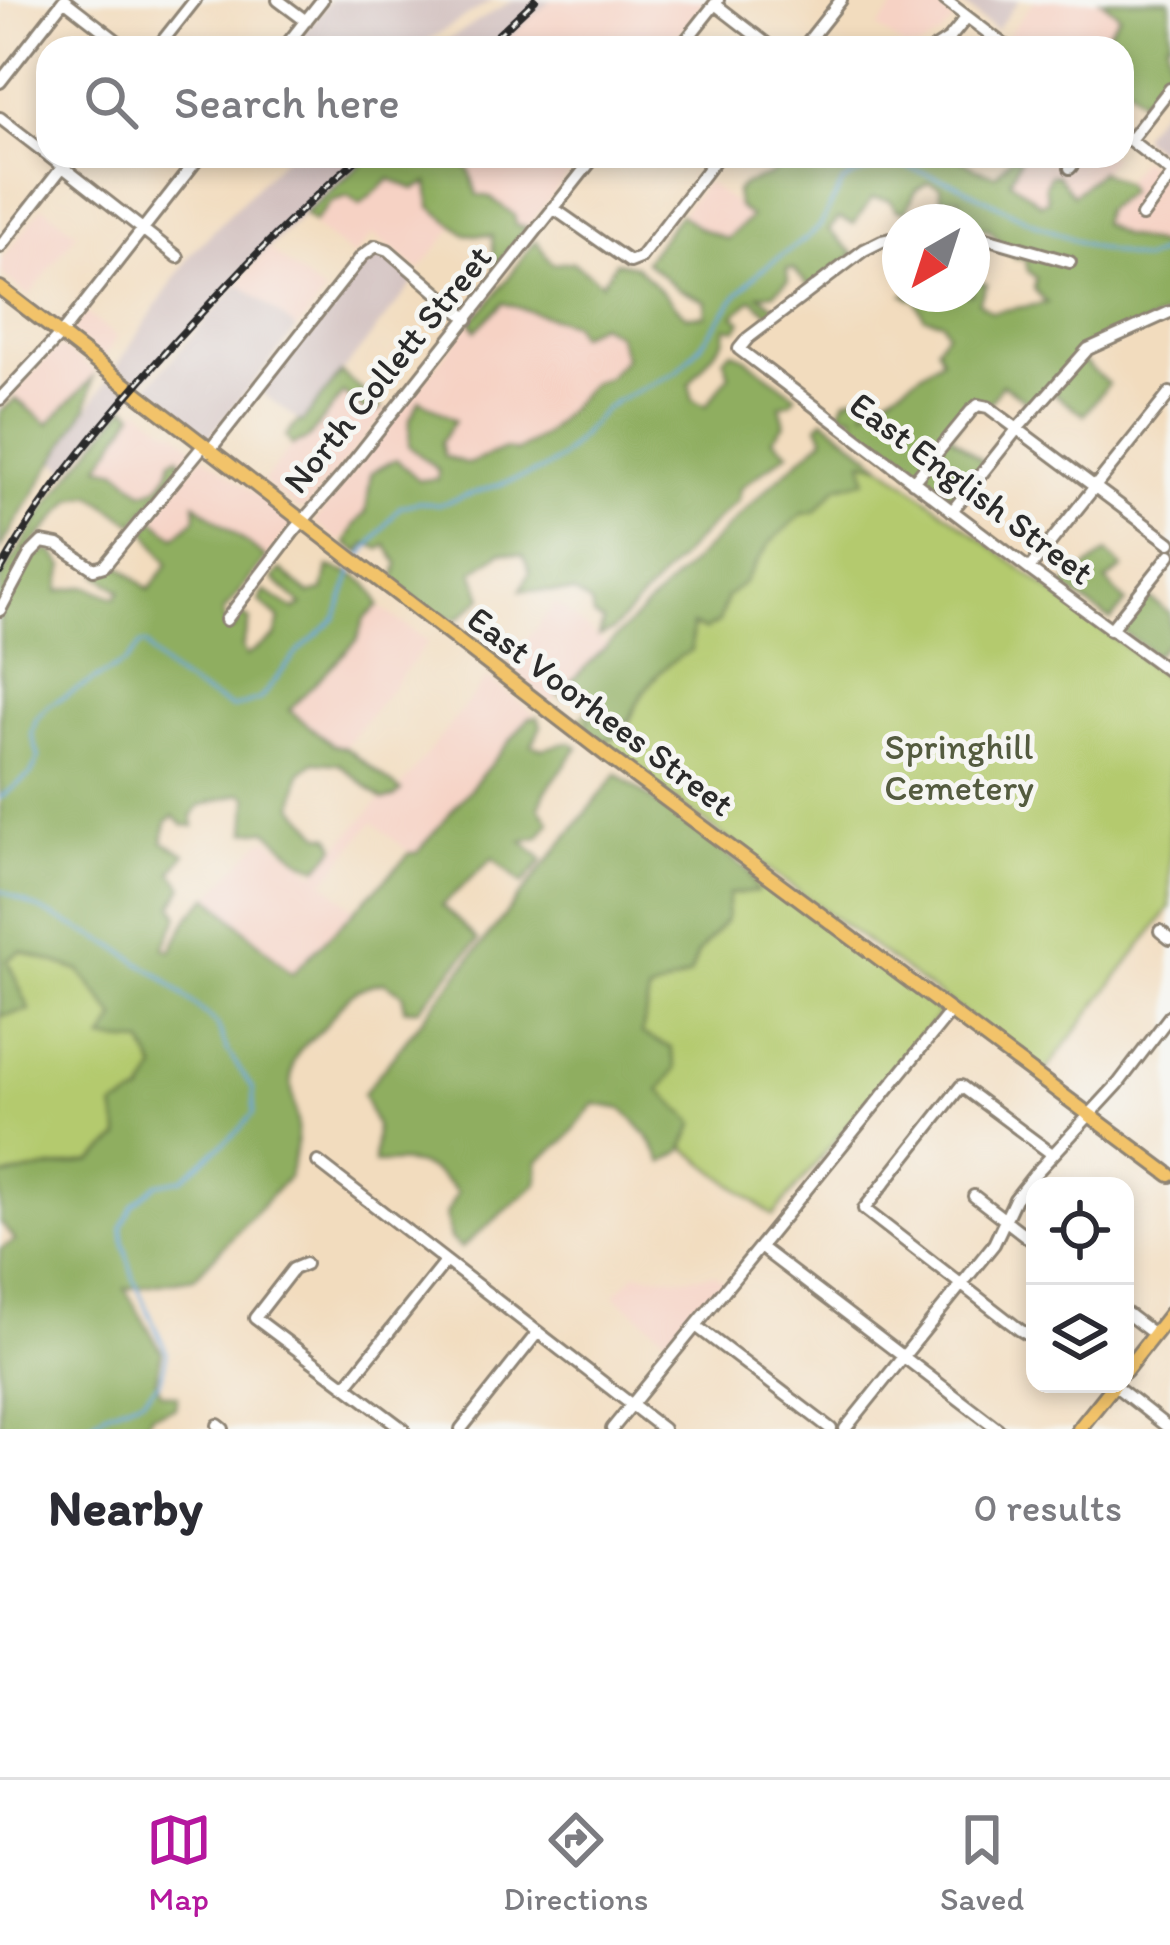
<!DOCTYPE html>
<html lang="en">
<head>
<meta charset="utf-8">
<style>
  :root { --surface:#fff; --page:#f2f2f3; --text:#2b2b33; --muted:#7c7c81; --line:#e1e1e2; --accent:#b5179e }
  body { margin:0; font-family:Itim,sans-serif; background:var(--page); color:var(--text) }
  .controls { position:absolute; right:36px; bottom:36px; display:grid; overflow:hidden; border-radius:24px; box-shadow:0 6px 18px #0003 }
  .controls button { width:108px; height:108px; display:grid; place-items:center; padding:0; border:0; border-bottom:3px solid var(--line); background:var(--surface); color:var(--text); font:60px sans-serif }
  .compass { position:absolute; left:882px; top:204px; width:108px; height:108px; border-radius:50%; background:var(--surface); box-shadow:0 6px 18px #0003; rotate:219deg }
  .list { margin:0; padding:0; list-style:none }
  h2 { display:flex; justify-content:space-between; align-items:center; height:156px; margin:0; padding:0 48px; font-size:51px }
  h2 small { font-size:39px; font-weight:400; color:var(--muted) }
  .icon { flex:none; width:66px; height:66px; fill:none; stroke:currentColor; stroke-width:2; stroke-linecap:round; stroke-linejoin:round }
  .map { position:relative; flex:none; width:1170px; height:1429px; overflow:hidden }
  .search { position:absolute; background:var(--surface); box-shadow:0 6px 18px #0003; left:36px; right:36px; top:36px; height:132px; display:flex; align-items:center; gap:30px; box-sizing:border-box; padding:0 42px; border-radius:36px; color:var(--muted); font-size:45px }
  .sheet { height:348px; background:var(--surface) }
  nav { display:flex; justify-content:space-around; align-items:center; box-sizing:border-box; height:168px; border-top:3px solid var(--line); background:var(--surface); font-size:33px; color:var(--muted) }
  nav a { display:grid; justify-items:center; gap:6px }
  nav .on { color:var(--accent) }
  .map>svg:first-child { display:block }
  .built { fill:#f6d2c4 }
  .industrial { fill:#d1bfbe }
  .green { fill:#b4ca6e; stroke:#707a4c; stroke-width:3 }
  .forest { fill:#8fae61; stroke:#5d6c46; stroke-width:3 }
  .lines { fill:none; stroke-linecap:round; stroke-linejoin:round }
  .stream { stroke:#69a8dc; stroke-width:3 }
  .minor-casing { stroke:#8e8474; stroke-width:16 }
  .major-casing { stroke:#8e8474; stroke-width:18 }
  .minor { stroke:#fff; stroke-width:10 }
  .major { stroke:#f2c36a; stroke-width:12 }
  .rail-casing { stroke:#2b2b2b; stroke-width:8 }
  .rail { stroke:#f6f6f2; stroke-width:3; stroke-dasharray:9; stroke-linecap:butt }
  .labels { text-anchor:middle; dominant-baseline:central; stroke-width:10; stroke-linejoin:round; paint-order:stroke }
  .street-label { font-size:36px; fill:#2b2b2b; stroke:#f6f6f2 }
  .park-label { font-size:36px; fill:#545b3f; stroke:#f6f6f2 }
</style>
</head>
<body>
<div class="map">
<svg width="1170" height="1429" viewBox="0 0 1170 1429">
  <rect width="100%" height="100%" fill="#f6f6f2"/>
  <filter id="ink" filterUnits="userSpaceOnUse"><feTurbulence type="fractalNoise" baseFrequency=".00833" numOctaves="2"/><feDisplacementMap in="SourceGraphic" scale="24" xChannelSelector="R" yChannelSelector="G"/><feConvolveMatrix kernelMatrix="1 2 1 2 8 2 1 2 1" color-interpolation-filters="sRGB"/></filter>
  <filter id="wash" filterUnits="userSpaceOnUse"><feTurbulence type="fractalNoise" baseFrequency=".004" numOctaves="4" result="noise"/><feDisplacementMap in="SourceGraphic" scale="48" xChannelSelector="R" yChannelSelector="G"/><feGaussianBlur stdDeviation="2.7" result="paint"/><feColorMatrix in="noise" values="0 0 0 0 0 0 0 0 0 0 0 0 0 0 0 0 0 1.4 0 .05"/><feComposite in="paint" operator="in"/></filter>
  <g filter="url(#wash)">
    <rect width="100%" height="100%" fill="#f2dcbe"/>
    <path class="built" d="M 551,0 L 706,0 L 668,48 L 498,48 Z
      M 900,0 L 932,0 L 953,21 L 941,35 L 920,48 L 905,48 L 878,28 Z
      M 1035,0 L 1101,0 L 1120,15 L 1096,48 L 1021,48 L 1006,37 Z
      M 454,156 L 583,156 L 527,227 L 516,225 L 477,195 L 470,171 Z
      M 1017,156 L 1113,156 L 1101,172 L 1073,195 L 1057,176 L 1048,201 L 1041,204 L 1010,181 L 1020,159 Z
      M 1141,159 L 1170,181 L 1170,240 L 1155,242 L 1121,235 L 1101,223 L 1104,210 L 1128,192 L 1123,183 Z
      M 390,178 L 428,182 L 431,207 L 455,226 L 419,270 L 373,234 L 353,257 L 313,225 L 332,201 L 348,196 L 360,205 Z
      M 706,182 L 752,217 L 726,239 L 699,228 L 680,215 Z
      M 43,206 L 77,233 L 29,296 L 2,274 L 0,262 Z
      M 269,249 L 325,294 L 297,329 L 239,283 Z
      M 503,302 L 572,324 L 598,324 L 618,334 L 625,358 L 608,377 L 592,383 L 545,434 L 516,452 L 505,449 L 468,464 L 444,456 L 420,401 L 438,470 L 438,479 L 419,480 L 371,473 L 366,512 L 340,542 L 314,522 L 471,321 L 476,329 Z
      M 85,312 L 117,337 L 103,358 L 69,333 Z
      M 62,347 L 97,373 L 48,424 L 13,396 L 55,349 Z
      M 344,392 L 378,411 L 382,407 L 387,411 L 308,506 L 299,510 L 263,482 L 295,441 L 309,439 Z
      M 138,407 L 168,429 L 179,433 L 194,448 L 154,490 L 143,492 L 118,470 L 99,467 Z
      M 203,455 L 291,521 L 292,525 L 266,558 L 197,504 L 196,518 L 174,537 L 153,519 Z
      M 555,603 L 608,645 L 550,703 L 505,668 Z
      M 379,606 L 428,642 L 344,748 L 333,745 L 289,710 L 331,670 L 357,640 L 364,619 Z
      M 487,678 L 534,713 L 417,854 L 410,853 L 373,822 L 324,882 L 357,911 L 339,925 L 292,975 L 209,897 L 262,840 L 269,839 L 314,873 L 382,798 L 392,798 Z
      M 636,1273 L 684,1278 L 714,1274 L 725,1282 L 674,1344 L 614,1295 Z"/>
    <path class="industrial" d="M 330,0 L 493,0 L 415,48 L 292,48 Z
      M 513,0 L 551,0 L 498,48 L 435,48 Z
      M 957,0 L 1019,0 L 996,30 Z
      M 1170,97 L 1170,160 L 1142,138 L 1143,131 Z
      M 286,156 L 371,156 L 304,214 L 252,265 L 130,397 L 68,471 L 54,460 L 191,254 Z
      M 377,253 L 387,255 L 416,280 L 301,423 L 261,392 L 367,258 Z
      M 239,283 L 297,329 L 207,440 L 143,391 Z"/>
    <path class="green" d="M 858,447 L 1170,680 L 1170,908 L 1044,1073 L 625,763 L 576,723 L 656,641 Z
      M 617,774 L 937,1010 L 939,1015 L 773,1216 L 459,973 Z
      M 21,951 L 80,971 L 116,1018 L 143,1043 L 156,1069 L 120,1138 L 92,1161 L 0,1177 L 0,1016 L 29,1010 L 7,960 Z"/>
    <path class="forest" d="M 1101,0 L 1170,0 L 1170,40 L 1167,41 L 1170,70 L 1159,85 L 1140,100 L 1122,80 L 1122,48 L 1096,48 L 1120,15 Z
      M 371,156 L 452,156 L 446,164 L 458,160 L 470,171 L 477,195 L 490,197 L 514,215 L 516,225 L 527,227 L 495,268 L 492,236 L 465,234 L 431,207 L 428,183 L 414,189 L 390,179 L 360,205 L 348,196 L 332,201 L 314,222 L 304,214 Z
      M 771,156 L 956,156 L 976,169 L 996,175 L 1012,156 L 1020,159 L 1010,181 L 1041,204 L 1048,201 L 1045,186 L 1050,175 L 1057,175 L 1073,195 L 1100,171 L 1125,184 L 1128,192 L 1104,210 L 1101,223 L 1121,235 L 1170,247 L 1170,312 L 1078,357 L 1108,384 L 1084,415 L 1048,389 L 1033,406 L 1002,384 L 989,404 L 973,404 L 950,435 L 986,464 L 959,499 C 928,501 905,460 881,444 C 874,438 864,435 855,430 L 854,415 L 840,411 L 846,399 L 864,393 L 867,400 L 865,411 L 942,359 L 937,346 L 947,332 L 942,321 L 924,317 L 916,301 L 903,294 L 972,294 L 972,277 L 987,285 L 978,302 L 992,312 L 1047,303 L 1034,289 L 1036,278 L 1028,271 L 1025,259 L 1014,257 L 989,229 L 972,228 L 972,222 L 960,222 L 965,213 L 959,211 L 960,198 L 941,198 L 940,186 L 929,182 L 916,190 L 906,211 L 897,210 L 890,200 L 872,198 L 854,224 L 839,218 L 829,230 L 854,254 L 811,288 L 793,269 L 787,269 L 788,281 L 774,293 L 759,295 L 778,309 L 771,315 L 752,299 L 734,315 L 742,321 L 737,329 L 726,327 L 725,338 L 689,384 L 693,400 L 706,406 L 729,375 L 724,358 L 732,351 L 744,357 L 796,396 L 791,402 L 780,405 L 785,424 L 773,439 L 789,452 L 740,488 L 738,500 L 702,534 L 612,631 L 599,636 L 603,621 L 594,616 L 591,604 L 575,593 L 521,590 L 530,572 L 523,555 L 501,552 L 473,572 L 483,597 L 458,619 L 440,618 L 393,585 L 398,563 L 386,545 L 380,549 L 367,543 L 360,552 L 346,544 L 354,526 L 366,512 L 371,473 L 396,459 L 419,480 L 438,479 L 438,470 L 409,446 L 410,419 L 420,400 L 455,420 L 441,442 L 444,456 L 468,464 L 505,449 L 516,452 L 545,434 L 592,383 L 608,377 L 625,358 L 617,334 L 599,324 L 578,335 L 572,324 L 503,303 L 476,330 L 471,321 C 497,298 515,267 536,240 L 552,264 L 572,262 L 602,283 L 616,262 L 636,266 L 686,316 L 705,316 L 706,301 L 678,289 L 645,261 L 680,214 L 699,228 L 727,239 L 751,217 L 738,207 L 736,191 L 745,184 L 771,175 L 787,157 Z
      M 341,373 L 382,407 L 379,411 L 364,410 L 343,393 L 308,439 L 292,445 L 286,436 L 299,421 L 302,422 Z
      M 93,378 L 87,407 L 0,549 L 0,412 L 16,399 L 48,424 Z
      M 126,406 L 134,413 L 100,466 L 118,470 L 143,492 C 162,489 168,477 172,459 L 179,456 L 182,466 L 134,524 L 92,495 L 73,499 L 25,553 L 36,555 L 51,550 L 64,566 L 58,591 L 85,586 L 115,598 L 120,591 L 98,575 L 117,563 L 149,590 L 168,564 L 145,530 L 153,519 L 175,537 L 196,518 L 195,503 L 266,558 L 223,612 L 227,627 L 235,628 L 238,613 L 250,620 L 242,647 L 246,656 L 275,637 L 280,619 L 259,601 L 265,591 L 294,610 L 302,605 L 273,579 L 281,570 L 309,594 L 323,591 L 328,567 C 353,574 372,578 379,606 L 364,619 L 357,640 L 289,710 L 333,745 L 346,748 L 401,791 L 395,797 L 383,800 L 339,764 L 314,762 L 300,773 L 294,806 L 321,835 L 331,836 L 336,847 L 319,867 L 302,861 L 266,830 L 246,832 L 248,797 L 241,793 L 199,806 L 192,816 L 194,826 L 183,825 L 174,816 L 166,822 L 163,842 L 185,854 L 172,872 L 183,886 L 173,905 L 179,916 L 164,948 L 171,951 L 189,917 L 209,896 L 292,974 C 331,933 372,895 410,853 L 417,853 L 529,718 L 538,717 L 541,726 L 532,745 L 542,749 L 570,742 L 578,747 L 545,792 L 539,807 L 550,822 L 539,837 L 522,841 L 543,860 L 522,884 L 493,858 L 442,905 L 478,940 L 419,1009 L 404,1009 L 403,994 L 384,982 C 351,987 344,1000 325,1026 C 317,1036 304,1042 298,1053 C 285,1076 294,1096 297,1119 C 299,1138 294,1158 289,1176 L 194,1278 L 125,1289 L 162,1352 L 156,1380 L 161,1393 L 177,1396 L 175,1408 L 152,1414 L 143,1429 L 0,1429 L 0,1249 L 15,1241 L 0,1222 L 0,1177 L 92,1161 L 120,1138 L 114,1107 L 142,1094 L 156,1069 L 143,1043 L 103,1040 L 116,1018 L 80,971 L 21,951 L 7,960 L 30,1010 L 0,1016 L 0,581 L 50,501 Z
      M 824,419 L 883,465 L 863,461 L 866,480 L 837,487 L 815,512 L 802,514 L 770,543 L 744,582 L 727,597 L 719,622 L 705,630 L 692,625 L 692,650 C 660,665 642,689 629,722 L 617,719 L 619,736 L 602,742 L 586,730 L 591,708 L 590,698 L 580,690 L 564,697 L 558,694 L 769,487 L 824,438 L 818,425 Z
      M 1107,552 L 1123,568 L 1106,581 L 1126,602 L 1111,620 L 1062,587 Z
      M 1151,599 L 1170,614 L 1170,640 L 1155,655 L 1119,629 L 1137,602 Z
      M 617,774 L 748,870 L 757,892 L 729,894 L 726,920 L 698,953 L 690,975 L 649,993 L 642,1034 L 671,1048 L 676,1069 L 660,1090 L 695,1123 L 682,1151 L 663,1163 L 648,1136 L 623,1109 L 594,1104 L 565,1141 L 538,1161 L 538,1183 L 461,1248 L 450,1239 L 446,1215 L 457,1192 C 429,1162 414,1161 374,1163 L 376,1126 L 363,1094 Z"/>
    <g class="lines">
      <path class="stream" d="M 359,559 L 400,507 L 418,502 L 438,505 L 540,471 L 560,459 L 605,409 L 618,400 L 677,372 L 700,346 L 738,294 L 760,271 L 808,237 L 820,226 L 843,182 L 855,175 L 883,166 L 904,166 L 956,184 L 1029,221 L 1091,247 L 1143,260 L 1170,249
        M 0,798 L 31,774 L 39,757 L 32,734 L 36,719 L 49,705 L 126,662 L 141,644 L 147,645 C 159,673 206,694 233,708 L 260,699 L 297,653 L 336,618 L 354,567
        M 0,890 L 114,946 L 163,978 L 217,1024 L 227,1050 L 253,1089 L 254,1113 L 238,1131 L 182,1179 L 157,1184 L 132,1206 L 122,1227 L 124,1245 L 134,1279 L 167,1353 L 161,1380 L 143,1398 L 106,1412 L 84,1429"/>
    </g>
  </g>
  <g filter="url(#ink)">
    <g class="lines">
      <g class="minor-casing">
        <path id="minor" d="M 64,0 L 126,48
          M 278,0 L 306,21
          M 945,0 L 1008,48
          M 715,4 L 772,48
          M 157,48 L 195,0
          M 284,48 L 322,0
          M 680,48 L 718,0
          M 803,48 L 841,0
          M 935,48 L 949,39 L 967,17
          M 0,82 L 64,0
          M 0,118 L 48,155
          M 1122,134 L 1170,171
          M 1130,140 L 1170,89
          M 49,156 L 178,257
          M 1070,168 L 1079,156
          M 553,208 L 630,262 L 640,258 L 718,156
          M 1142,216 L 1170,178
          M 972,234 L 1070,262
          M 900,237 L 882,241 L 864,250 L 748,338 L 739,349 L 1029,569 L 1170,672
          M 0,247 L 71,156
          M 0,399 L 60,335 L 200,156
          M 209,451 L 362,256 L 376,246 L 388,250 L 468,319
          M 913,482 L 971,411 L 978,405 L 988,407 L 1170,543
          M 952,511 L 1018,428 L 1088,349 L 1170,312
          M 1029,569 L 1170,393
          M 0,610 L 30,554 L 42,542 L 58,545 L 94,569 L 104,566 L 203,446
          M 226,620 L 294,531 L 342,476 L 595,156
          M 1110,630 L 1170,555
          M 1160,931 L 1170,939
          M 318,1162 L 663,1429
          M 974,1196 L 1035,1243
          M 760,1247 L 998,1429
          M 305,1264 L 293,1269 L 255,1318 L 403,1429
          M 1125,1312 L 1154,1334
          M 696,1326 L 831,1429
          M 1035,1339 L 1020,1330 L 864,1209 L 961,1086 L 1052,1154
          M 1113,1384 L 1170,1429
          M 346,1386 L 445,1262
          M 218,1425 L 223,1429
          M 461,1429 L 538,1332
          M 612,1429 L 951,1011
          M 845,1429 L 994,1244 L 1015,1199 L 1034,1175 L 1118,1084 L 1170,1016"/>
      </g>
      <g class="major-casing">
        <path id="major" d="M 0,288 L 609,757 L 1170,1175
          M 1125,1371 L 1170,1314
          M 1079,1429 L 1115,1384"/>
      </g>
      <use href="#minor" class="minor"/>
      <use href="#major" class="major"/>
      <g class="rail-casing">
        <path id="rail" d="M 484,48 L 535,0
          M 0,572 C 48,485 112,412 178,338 C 237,274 295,212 361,156"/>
      </g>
      <use href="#rail" class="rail"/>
    </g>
  </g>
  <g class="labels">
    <g class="street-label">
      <text transform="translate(387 369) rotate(-51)">North Collett Street</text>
      <text transform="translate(972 488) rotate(37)">East English Street</text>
      <text transform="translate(601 711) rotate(37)">East Voorhees Street</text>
    </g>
    <g class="park-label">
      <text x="959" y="746">Springhill<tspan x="959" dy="41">Cemetery</tspan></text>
    </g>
  </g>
</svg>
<div class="controls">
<button><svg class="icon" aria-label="locate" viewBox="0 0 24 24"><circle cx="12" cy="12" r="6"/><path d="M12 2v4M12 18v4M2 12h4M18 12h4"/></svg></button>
<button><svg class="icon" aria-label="layers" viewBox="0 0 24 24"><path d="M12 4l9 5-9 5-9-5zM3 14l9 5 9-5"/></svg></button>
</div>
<svg class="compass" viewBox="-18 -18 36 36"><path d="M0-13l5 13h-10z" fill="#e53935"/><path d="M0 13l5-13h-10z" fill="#7c7c81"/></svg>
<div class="search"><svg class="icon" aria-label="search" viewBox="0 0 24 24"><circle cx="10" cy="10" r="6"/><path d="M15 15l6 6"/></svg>Search here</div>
</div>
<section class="sheet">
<h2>Nearby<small>0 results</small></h2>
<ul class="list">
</ul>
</section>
<nav>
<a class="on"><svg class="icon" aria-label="map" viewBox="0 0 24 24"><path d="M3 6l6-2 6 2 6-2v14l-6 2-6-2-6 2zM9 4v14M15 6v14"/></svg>Map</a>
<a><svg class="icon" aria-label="directions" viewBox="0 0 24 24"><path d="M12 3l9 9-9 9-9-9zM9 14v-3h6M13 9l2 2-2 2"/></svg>Directions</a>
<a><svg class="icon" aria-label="saved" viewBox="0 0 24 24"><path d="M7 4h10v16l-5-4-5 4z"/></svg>Saved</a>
</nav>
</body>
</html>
